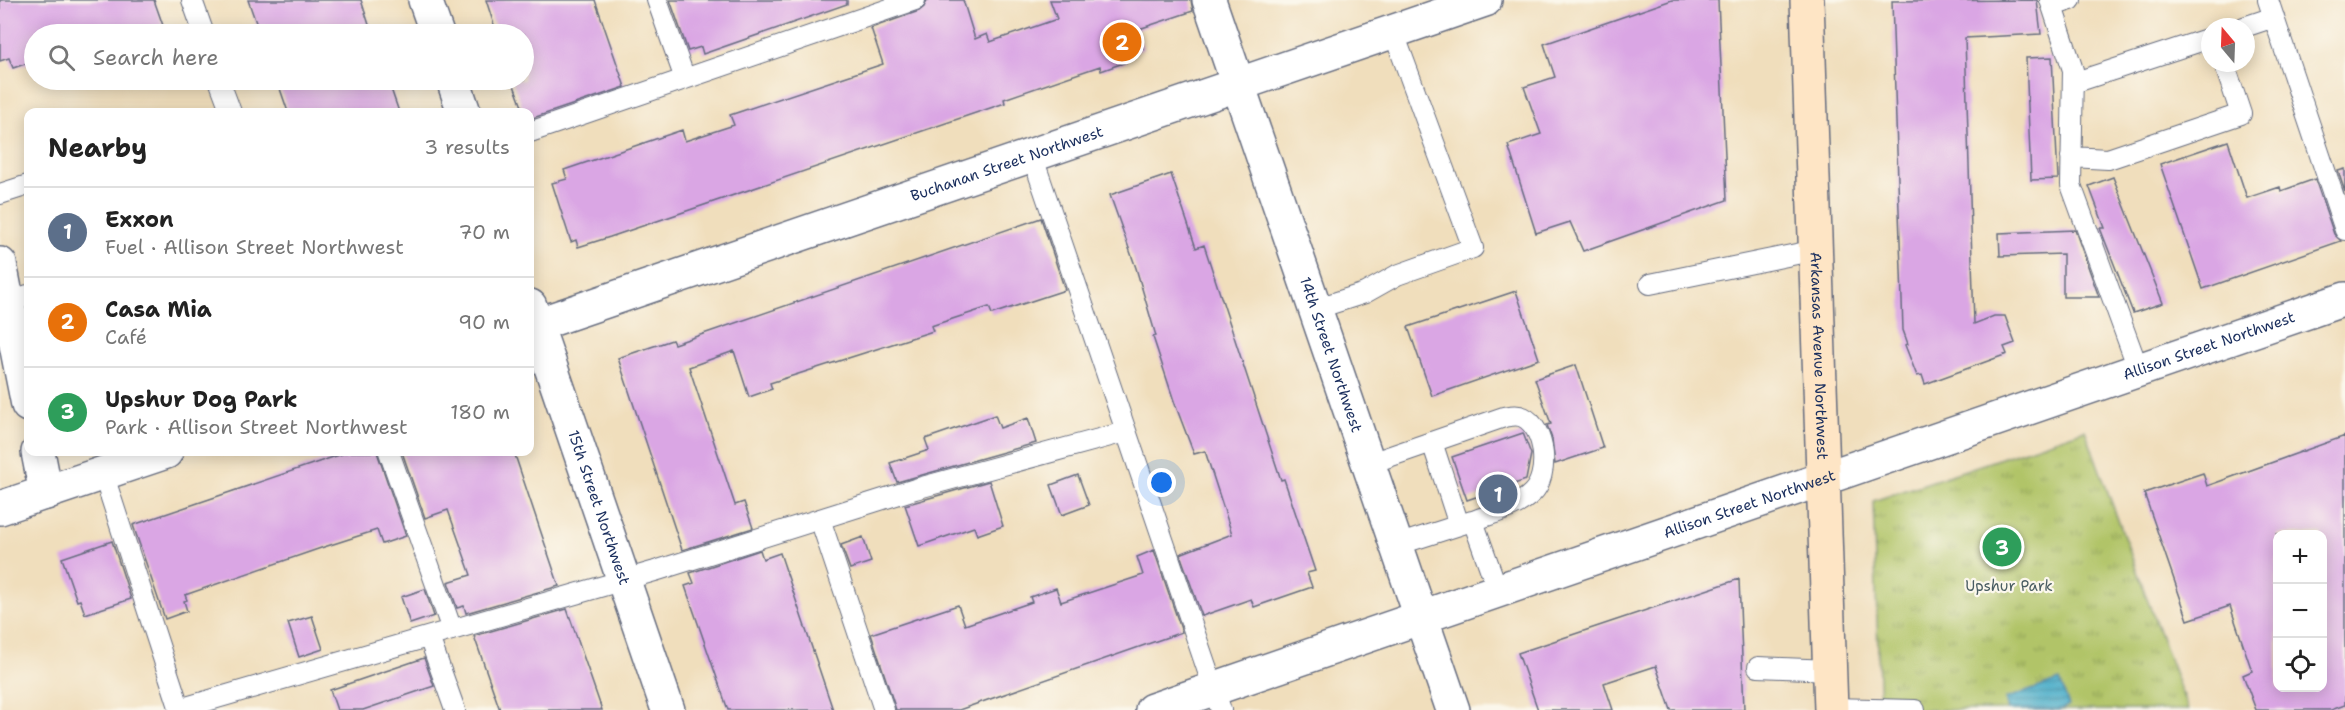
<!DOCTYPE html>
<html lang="en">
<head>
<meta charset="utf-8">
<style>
  :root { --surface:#fff; --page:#f6f6f6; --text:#222; --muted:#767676; --line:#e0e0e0; --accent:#ea580c }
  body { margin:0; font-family:"Shantell Sans",sans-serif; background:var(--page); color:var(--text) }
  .controls { position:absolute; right:18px; bottom:18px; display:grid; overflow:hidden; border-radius:12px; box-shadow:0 3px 15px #0003 }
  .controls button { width:54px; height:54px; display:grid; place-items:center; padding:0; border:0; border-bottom:2px solid var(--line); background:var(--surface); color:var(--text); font:30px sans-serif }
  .compass { position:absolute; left:2201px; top:18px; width:54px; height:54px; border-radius:50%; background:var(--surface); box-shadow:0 3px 15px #0003; rotate:341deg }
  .you { position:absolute; left:1162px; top:483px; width:21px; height:21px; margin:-15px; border:4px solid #fff; border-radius:50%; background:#1a73e8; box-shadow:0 0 0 9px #1a73e833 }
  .badge { display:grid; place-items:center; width:39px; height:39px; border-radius:50%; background:var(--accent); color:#fff; font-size:20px; font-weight:700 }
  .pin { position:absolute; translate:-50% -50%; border:3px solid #fff; box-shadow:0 2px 6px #0006 }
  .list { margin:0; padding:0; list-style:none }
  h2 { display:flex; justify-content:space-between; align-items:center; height:78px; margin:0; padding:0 24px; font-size:26px }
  h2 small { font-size:20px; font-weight:400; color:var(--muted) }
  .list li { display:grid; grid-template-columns:39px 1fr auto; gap:18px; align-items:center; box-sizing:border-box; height:90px; padding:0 24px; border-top:2px solid var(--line) }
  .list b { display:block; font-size:22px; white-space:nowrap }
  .list p { margin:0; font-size:20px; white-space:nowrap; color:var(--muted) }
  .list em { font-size:20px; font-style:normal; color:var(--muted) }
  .icon { flex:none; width:33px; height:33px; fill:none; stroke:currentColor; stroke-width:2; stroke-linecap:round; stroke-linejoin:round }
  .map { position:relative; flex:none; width:2345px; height:710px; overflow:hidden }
  .search { position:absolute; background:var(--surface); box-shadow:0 3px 15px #0003; left:24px; top:24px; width:510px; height:66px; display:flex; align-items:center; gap:15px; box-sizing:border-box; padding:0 21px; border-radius:33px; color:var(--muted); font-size:22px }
  .panel { position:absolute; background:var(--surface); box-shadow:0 3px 15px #0003; left:24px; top:108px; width:510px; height:348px; border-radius:12px }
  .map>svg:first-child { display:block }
  .park { fill:url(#park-tufts); stroke:#667a63; stroke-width:1.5 }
  .water { fill:url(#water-rules); stroke:#326e94; stroke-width:1.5 }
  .building { fill:#daa6e4; fill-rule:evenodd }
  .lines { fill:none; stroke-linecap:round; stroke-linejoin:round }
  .service-casing { stroke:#666c7f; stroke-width:22 }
  .minor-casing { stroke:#666c7f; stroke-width:36 }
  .tertiary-casing { stroke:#666c7f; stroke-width:36 }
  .secondary-casing { stroke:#666c7f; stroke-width:36 }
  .service { stroke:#fff; stroke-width:20 }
  .minor { stroke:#fff; stroke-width:33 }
  .tertiary { stroke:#fff; stroke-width:33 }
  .secondary { stroke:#fee5c5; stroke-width:33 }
  .labels { text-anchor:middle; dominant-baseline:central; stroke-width:4.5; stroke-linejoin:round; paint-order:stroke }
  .street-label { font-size:15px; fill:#1b2f5e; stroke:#fbf7ec }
  .park-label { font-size:15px; fill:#485c61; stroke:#fbf7ec }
</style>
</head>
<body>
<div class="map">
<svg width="2345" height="710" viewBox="0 0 2345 710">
  <defs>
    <pattern id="park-tufts" width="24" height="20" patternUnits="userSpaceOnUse" patternTransform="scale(1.5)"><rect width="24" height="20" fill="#b1c468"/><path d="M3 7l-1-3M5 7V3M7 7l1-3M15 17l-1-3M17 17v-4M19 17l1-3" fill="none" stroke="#8fa059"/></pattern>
    <pattern id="water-rules" width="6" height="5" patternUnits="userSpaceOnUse" patternTransform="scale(1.5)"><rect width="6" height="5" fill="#4aadc9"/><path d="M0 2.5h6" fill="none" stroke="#3d8da6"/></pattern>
  </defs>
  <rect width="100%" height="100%" fill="#fbf7ec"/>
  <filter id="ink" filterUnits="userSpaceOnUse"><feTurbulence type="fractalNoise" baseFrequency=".0167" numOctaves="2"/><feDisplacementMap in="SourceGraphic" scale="12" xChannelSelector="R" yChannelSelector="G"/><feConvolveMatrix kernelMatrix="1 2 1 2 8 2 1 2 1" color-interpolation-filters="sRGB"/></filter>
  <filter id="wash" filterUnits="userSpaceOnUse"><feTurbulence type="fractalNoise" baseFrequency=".008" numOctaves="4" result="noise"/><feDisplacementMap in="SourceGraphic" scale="24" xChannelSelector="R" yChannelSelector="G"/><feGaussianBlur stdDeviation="1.35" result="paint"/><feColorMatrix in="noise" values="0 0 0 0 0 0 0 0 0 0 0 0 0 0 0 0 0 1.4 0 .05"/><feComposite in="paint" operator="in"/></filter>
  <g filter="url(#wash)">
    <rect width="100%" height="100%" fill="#f0debc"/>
    <path class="park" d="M 2085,430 L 2188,710 L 1880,710 L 1873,501 Z"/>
    <path class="water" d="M 2060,680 L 2069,706 L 2059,710 L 2008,710 L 2005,699 Z"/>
    <g id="blocks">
      <path class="building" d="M 0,0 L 154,0 L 166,34 L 34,34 L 34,61 L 13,68 L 9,58 L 0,61 Z
        M 248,0 L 361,0 L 372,34 L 260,34 Z
        M 486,0 L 595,0 L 625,87 L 530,119 L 530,112 L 524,112 L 512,80 L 524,80 L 524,34 L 497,34 Z
        M 670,0 L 847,0 L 847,4 L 703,54 L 701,47 L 688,51 Z
        M 927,0 L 963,0 L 975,39 L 987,34 L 990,42 L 1057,19 L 1050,0 L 1191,0 L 1193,11 L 1136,30 L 1143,49 L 1124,55 L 1126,62 L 1101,71 L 1100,66 L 1004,99 L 1005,103 L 610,237 L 578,247 L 576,240 L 571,242 L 552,183 L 567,179 L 564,170 L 682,130 L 685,141 L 734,125 L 730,115 L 883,64 L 871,28 L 919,11 L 924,7 Z
        M 1672,0 L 1718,0 L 1727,200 L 1583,251 L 1570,222 L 1536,233 L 1508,145 L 1541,134 L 1524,87 L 1555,77 L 1544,44 Z
        M 2037,0 L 2041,34 L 1965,38 L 1974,324 L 1994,316 L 2005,316 L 2015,343 L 2004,347 L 2007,354 L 1925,384 L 1922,375 L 1917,376 L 1905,345 L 1908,344 L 1903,330 L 1892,1 Z
        M 2052,57 L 2058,179 L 2031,180 L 2026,58 Z
        M 277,80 L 388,80 L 399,112 L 288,112 Z
        M 2228,141 L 2247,198 L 2280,187 L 2281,191 L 2315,179 L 2334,234 L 2341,241 L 2203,289 L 2160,164 Z
        M 2345,169 L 2345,192 L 2338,171 Z
        M 1171,174 L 1196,248 L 1204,245 L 1281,480 L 1284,479 L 1315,571 L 1307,573 L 1312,587 L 1254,607 L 1251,599 L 1202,616 L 1180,554 L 1232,534 L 1205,451 L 1194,454 L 1175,404 L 1153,337 L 1156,336 L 1136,268 L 1110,195 Z
        M 2113,177 L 2163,303 L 2133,313 L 2100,228 L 2105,228 L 2089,186 Z
        M 1041,218 L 1065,290 L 992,314 L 989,307 L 931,326 L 933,331 L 770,383 L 772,389 L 749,397 L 734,351 L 689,367 L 735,505 L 744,502 L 753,528 L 682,550 L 618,358 L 672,340 L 674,344 Z
        M 2075,230 L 2099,297 L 2063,297 L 2063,254 L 2000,256 L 1999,233 Z
        M 1516,291 L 1539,359 L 1432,396 L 1408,327 Z
        M 1576,365 L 1603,448 L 1555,464 L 1552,439 L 1547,425 L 1551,424 L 1535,379 Z
        M 995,415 L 1000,428 L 1028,418 L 1036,443 L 897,482 L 890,463 L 929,450 L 925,439 Z
        M 1523,433 L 1531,454 L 1526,480 L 1467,500 L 1452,457 Z
        M 2345,436 L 2345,705 L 2331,710 L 2256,710 L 2243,675 L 2252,671 L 2230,606 L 2188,620 L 2144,493 L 2203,473 L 2207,486 ZM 2277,534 L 2322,534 L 2322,687 L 2277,687 Z
        M 348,452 L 377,452 L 406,536 L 382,544 L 377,530 L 321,548 L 185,595 L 187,600 L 184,601 L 187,611 L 165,619 L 133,525 Z
        M 402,452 L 514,452 L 559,586 L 466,613 L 464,606 L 457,608 L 448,582 L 471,575 L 448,510 L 425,518 Z
        M 1078,475 L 1089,505 L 1062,515 L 1051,485 Z
        M 989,481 L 1003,526 L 977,535 L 974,527 L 919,546 L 905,505 Z
        M 863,537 L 871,562 L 850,569 L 841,545 Z
        M 112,541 L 131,599 L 85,614 L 80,600 L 77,601 L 62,558 Z
        M 760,550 L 763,559 L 780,553 L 833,710 L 728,710 L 685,586 L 694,583 L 690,573 Z
        M 1154,550 L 1182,632 L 959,710 L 896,710 L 871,634 L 958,605 L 965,625 L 1032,602 L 1030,597 L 1056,588 L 1061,602 L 1143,575 L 1137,557 Z
        M 1739,579 L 1744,710 L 1671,710 L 1656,666 L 1604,683 L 1613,710 L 1538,710 L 1518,653 Z
        M 425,589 L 434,616 L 410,624 L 401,597 Z
        M 567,609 L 602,710 L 500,710 L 474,636 Z
        M 312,616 L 323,649 L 299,657 L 288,623 Z
        M 424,658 L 434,686 L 363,710 L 337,710 L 330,690 Z"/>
    </g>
  </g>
  <g filter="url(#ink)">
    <use href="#blocks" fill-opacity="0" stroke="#666c7f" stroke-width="1.5"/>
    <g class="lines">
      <g class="service-casing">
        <path id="service" d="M 192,0 L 204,34
          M 657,0 L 685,79
          M 2050,0 L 2073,70 L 2071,185 L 2139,371
          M 2268,0 L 2345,230
          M 2052,6 L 2071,0
          M 2244,27 L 2274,17
          M 219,80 L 231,112
          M 2073,83 L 2210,38
          M 530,132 L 915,0
          M 1032,155 L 1221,710
          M 2071,157 L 2108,159 L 2241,114 L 2224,63
          M 0,194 L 28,185
          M 1650,284 L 1816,250
          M 8,302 L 28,295
          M 1315,309 L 1365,293 L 1397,275 L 1473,248 L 1393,31
          M 1432,442 L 1459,525
          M 389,452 L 452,630
          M 1368,464 L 1504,417 C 1510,416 1517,414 1523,417 C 1546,428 1550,476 1532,493 C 1517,508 1493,513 1473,521 L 1498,591
          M 103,473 L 180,710
          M 820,519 L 884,710
          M 1397,545 L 1472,521
          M 429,637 L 455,710
          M 1758,667 L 1830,670
          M 1831,708 L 1915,710
          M 179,709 L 655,571 L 915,489 L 1125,432"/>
      </g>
      <g class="minor-casing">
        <g id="minor">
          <path d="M 425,0 L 437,34"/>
          <path d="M 453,80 L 464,112"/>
          <path d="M 0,264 L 28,405"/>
          <path id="s1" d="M 530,306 L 668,710"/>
          <path id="s2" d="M 530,327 L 1485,0"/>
          <path d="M 38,452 L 46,493"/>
          <path d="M 0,508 L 166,452"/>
        </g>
      </g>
      <g class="tertiary-casing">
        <g id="tertiary">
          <path id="s3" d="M 1209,0 L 1453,710"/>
          <path id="s4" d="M 1152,710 L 2345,299"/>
        </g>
      </g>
      <g class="secondary-casing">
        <g id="secondary">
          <path id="s5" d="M 1807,0 L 1831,710"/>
        </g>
      </g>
      <use href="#service" class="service"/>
      <use href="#minor" class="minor"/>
      <use href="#tertiary" class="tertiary"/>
      <use href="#secondary" class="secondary"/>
    </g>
  </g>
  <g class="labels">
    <g class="street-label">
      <text stroke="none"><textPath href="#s2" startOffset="504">Buchanan Street Northwest</textPath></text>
      <text stroke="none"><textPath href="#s4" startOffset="1118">Allison Street Northwest</textPath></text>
      <text stroke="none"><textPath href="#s3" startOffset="375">14th Street Northwest</textPath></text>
      <text stroke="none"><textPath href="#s5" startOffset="356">Arkansas Avenue Northwest</textPath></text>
      <text stroke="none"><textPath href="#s4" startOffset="632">Allison Street Northwest</textPath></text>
      <text stroke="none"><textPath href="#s1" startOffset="213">15th Street Northwest</textPath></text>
    </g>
    <g class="park-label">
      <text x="2009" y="586">Upshur Park</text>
    </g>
  </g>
</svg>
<div class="controls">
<button>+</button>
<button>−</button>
<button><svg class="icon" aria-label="locate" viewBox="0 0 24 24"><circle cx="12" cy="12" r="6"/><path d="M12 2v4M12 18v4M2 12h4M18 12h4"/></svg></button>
</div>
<svg class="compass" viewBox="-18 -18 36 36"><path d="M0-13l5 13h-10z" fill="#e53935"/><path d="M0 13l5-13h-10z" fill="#767676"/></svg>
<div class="you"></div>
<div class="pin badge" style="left:1498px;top:494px;background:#5c6f8a">1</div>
<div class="pin badge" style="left:1122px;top:42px;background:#e8710a">2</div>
<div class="pin badge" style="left:2002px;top:547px;background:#2e9e5b">3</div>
<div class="search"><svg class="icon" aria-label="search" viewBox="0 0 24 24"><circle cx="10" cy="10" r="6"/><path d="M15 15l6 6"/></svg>Search here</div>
<section class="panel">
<h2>Nearby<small>3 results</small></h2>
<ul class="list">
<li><span class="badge" style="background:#5c6f8a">1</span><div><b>Exxon</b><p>Fuel · Allison Street Northwest</p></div><em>70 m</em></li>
<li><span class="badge" style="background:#e8710a">2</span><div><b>Casa Mia</b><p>Café</p></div><em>90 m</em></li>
<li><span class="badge" style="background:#2e9e5b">3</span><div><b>Upshur Dog Park</b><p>Park · Allison Street Northwest</p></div><em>180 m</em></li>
</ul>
</section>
</div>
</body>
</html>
